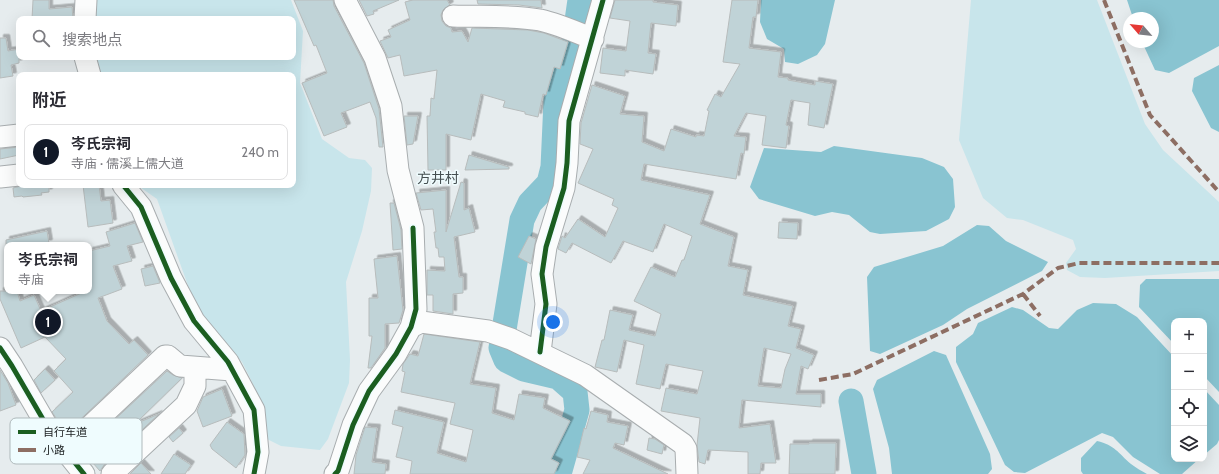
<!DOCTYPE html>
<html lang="zh">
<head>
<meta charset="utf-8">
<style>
  :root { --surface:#fff; --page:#f7f7f7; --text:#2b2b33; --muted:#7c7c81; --line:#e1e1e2; --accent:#111827 }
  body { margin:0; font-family:Cabin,"Noto Sans SC",sans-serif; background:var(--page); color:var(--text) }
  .controls { position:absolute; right:12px; bottom:12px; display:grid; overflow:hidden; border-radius:8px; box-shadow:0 4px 16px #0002 }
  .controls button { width:36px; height:36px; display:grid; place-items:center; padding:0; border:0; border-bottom:1px solid var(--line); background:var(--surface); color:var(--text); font:20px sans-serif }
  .compass { position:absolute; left:1123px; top:12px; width:36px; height:36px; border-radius:50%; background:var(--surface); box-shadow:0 4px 16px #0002; rotate:298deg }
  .you { position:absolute; left:553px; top:322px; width:14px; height:14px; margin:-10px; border:3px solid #fff; border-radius:50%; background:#1a73e8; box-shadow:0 0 0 6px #1a73e833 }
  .badge { display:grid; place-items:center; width:26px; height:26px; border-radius:50%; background:var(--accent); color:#fff; font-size:13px; font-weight:700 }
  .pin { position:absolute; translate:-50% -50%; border:2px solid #fff; box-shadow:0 1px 4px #0006 }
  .popup { position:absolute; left:4px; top:242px; width:88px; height:52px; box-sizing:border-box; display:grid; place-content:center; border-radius:8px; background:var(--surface); filter:drop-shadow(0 1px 3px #0005); font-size:13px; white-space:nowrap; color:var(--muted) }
  .popup b { font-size:15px; color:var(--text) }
  .popup::after { content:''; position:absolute; left:50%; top:100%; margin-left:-8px; border:8px solid transparent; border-top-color:var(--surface) }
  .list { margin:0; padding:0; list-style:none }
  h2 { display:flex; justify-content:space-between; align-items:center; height:52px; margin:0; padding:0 16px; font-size:17px }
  h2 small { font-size:13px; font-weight:400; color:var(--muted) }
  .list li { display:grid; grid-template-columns:26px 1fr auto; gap:12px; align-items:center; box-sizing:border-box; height:56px; margin:0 8px 8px; padding:0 8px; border:1px solid var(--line); border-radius:8px }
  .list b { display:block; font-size:15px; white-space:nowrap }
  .list p { margin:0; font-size:13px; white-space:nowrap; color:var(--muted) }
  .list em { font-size:13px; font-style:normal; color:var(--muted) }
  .icon { flex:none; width:22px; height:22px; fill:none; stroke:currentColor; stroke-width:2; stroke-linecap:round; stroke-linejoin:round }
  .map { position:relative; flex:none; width:1219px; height:474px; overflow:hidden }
  .search { position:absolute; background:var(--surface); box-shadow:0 4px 16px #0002; left:16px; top:16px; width:280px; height:44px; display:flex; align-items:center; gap:10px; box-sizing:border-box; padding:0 14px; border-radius:8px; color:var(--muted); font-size:15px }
  .panel { position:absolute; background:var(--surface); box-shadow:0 4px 16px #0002; left:16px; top:72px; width:280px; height:116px; border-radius:8px }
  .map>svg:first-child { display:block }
  .green { fill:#c8e5eb }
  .water { fill:#89c4d1 }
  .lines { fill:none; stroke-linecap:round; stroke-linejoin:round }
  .river { stroke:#89c4d1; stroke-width:25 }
  .building { fill:#c0d3d7; stroke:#b7bcbc; fill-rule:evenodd; filter:url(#shadow) }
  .minor-casing { stroke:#a8adaf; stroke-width:23 }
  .minor { stroke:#fbfcfc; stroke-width:21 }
  .quiet { stroke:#8d6e63; stroke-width:4; stroke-dasharray:8 4; stroke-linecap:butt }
  .cycleway-casing { stroke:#effcfe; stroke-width:8 }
  .cycleway { stroke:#1b5e20; stroke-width:5 }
  .labels { text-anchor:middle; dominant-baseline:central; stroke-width:3; stroke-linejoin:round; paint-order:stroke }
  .quarter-label { font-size:14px; fill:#454f51; stroke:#effcfe }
  .key { fill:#effcfe; stroke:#afb9bb; stroke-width:1 }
  .key-label { font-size:11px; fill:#191d1e }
</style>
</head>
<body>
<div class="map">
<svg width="1219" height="474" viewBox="0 0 1219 474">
  <defs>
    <filter id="shadow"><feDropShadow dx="3.5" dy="-3.5" stdDeviation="0" flood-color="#0004"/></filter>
  </defs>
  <rect width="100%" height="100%" fill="#e6ecee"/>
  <path class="green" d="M 96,0 L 291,0 L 303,31 L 300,83 L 322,139 L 349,158 L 365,160 L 372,168 L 371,191 L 362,231 L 346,282 L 350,360 L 349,383 L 328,439 L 320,450 L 281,446 L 267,439 L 255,388 L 242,362 L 219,338 L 196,308 L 157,199 L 137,185 L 293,185 L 293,75 L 101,75 L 97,57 L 293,57 L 293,19 L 95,19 Z
    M 971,0 L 1097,0 L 1145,124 L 1163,150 L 1219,202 L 1219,271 L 1105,278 L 1080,277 L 1067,270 L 1066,263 L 1076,249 L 1073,240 L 1023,220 L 1007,218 L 983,198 L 959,140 Z"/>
  <path class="water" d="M 761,0 L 835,0 L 825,44 L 817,55 L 798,64 L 785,62 L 784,49 L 767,39 L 760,22 Z
    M 1127,0 L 1219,0 L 1219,46 L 1169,73 L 1155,70 L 1142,42 L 1153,42 L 1153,18 L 1133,18 Z
    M 1219,65 L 1219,132 L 1211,128 L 1192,91 L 1194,78 Z
    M 834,146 L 922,158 L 944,167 L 953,179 L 955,207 L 949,219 L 926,231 L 880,234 L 870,232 L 849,215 L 832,212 L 815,216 L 759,199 L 750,187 L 764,148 L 821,152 Z
    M 977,225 L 989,226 L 1006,241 L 1048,262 L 1042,271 L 967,309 L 943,325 L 880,354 L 870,351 L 867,277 L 874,267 L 943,246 Z
    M 1146,279 L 1219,279 L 1219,392 L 1204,376 L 1204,321 L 1174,321 L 1174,344 L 1139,307 L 1140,285 Z
    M 1093,303 L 1116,304 L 1137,317 L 1174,357 L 1174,459 L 1199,459 L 1182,474 L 1160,474 L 1133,457 L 1113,437 L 1102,433 L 1025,473 L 1014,472 L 1005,465 L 956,362 L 956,347 L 973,334 L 978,323 L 1012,307 L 1023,310 L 1049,328 L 1058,329 L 1077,310 Z
    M 934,351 L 946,355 L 990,454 L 992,469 L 988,474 L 892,474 L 889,448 L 873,389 L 877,380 Z
    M 1204,389 L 1219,405 L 1219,440 L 1217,444 L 1204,455 Z
    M 1097,441 C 1115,445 1118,453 1131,464 C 1136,468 1142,471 1147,474 L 1083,474 L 1081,471 L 1081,458 Z"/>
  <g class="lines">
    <path class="river" d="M 851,401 L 864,474
      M 559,474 L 577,410 L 575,392 L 558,377 L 524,369 L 506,360 L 501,348 L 522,220 L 530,203 L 549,183 L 553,167 L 556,101 L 572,55 L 580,0"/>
  </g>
  <path class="building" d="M 33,0 L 49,0 L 49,9 L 72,7 L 73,19 L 32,19 Z
    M 294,0 L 333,0 L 334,6 L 364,63 L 379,109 L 383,147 L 379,147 L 376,118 L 370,102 L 341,113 L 347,127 L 324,136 L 302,83 L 327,73 L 316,45 L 314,46 Z
    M 359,0 L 399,0 L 373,11 L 374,14 L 367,16 Z
    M 413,0 L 447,0 L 450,5 L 443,10 L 441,15 L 442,21 L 446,26 L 451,28 L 452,32 L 462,31 L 468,42 L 472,28 L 528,30 L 544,33 L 568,42 L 560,69 L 554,67 L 546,95 L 543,94 L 538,117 L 525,114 L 525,112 L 503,107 L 505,101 L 481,94 L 471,140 L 446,134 L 446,170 L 428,170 L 427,116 L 430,116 L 431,98 L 434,99 L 437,70 L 404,76 L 400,55 L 388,58 L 380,41 L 391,37 L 388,30 L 410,20 L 405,2 Z
    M 477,0 L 541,0 L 542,8 L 519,5 L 478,4 Z
    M 615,0 L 653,0 L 653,2 L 678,5 L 676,26 L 651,23 L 648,53 L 656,54 L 653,74 L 625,70 L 625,76 L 600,73 L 603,48 L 626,51 L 630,21 L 610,18 Z
    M 732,0 L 758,0 L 756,17 L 753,17 L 749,48 L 781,52 L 778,77 L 788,78 L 788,80 L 815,85 L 815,81 L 833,84 L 824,128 L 808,125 L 810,103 L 791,100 L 786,125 L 789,126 L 786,148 L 762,145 L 766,116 L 746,113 L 734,136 L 746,137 L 744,154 L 741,153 L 736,179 L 644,164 L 641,180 L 710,195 L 700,224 L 734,237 L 728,266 L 748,270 L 743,295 L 793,306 L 788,326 L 801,329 L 796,348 L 814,355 L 808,369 L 801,366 L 796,394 L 821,394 L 821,407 L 742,400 L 739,428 L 770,424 L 776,463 L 761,463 L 760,474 L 748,474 L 748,452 L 708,450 L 705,464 L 699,462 L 697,445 L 700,418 L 661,411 L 666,388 L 697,394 L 703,371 L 666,364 L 660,389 L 636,384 L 644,345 L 624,340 L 617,372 L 595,367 L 602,340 L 604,340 L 610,310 L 633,315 L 629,330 L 655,336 L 661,314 L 634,301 L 651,267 L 675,277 L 682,260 L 684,260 L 692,236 L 664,224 L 653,252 L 623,241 L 611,263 L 572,243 L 566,253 L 558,249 L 562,236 L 565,238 L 578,219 L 605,237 L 618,208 L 612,205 L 614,199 L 578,183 L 593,149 L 580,144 L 581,123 L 592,85 L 625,96 L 620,114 L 644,116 L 642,142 L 664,151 L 671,129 L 696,137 L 696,135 L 704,136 L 709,111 L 707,110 L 715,94 L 721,97 L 740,64 L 723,62 ZM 764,348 L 791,354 L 785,369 L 781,388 L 758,386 Z
    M 0,38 L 6,38 L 8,51 L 19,49 L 19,63 L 11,65 L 13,76 L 0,78 Z
    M 404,116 L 418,116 L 413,144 L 407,145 Z
    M 19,147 L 19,155 L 0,159 L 0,149 Z
    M 469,155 L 509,167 L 509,169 L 465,170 Z
    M 461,182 L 464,183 L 464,210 L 469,208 L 475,232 L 454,237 L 459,277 L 463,277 L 463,293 L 453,294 L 453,314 L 433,311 L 433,295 L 427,295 L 427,270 L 445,271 L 444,257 L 439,257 L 438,248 L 436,248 L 434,232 L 436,232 L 433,209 L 421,210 L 416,193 L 446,190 L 446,232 Z
    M 25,185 L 49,185 L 49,192 L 41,193 L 42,195 L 23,197 L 22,196 L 14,197 L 13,188 Z
    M 83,185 L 99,185 L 101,201 L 110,200 L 113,223 L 88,227 Z
    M 390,203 L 394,203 L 401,230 L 402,249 L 393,250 Z
    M 779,222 L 798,223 L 797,239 L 778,238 Z
    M 135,223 L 143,242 L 127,246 L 132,261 L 113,266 L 122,289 L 98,298 L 107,321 L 129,344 L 134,340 L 148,355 L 66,433 L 52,412 L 73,392 L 54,371 L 66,359 L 45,337 L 21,348 L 0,299 L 0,291 L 17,291 L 20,301 L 34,295 L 41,311 L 86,291 L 89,291 L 89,251 L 110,246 L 106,232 Z
    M 47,231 L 49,243 L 37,245 L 6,245 L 6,240 Z
    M 529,236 L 536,239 L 531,264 L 518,257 Z
    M 397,256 L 403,310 L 399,323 L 385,324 L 385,348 L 371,368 L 368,368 L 372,336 L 369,336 L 369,298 L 378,298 L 374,259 Z
    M 153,266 L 160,283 L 145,286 L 141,269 Z
    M 424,334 L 480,342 L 470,384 L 496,388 L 492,413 L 514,420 L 519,394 L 545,398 L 543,408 L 570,421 L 551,459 L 559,463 L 554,474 L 410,474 L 412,461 L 396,457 L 403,427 L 392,424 L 395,410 L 444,422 L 437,453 L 466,462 L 473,430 L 450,424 L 455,403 L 401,392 L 405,372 L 402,371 L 403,364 L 410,354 L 418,356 Z
    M 45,369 L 55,380 L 41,393 L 34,380 Z
    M 0,370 L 8,383 L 16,405 L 0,411 Z
    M 167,371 L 173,375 L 182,378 L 135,424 L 159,414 L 104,465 L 100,471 L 92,462 L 91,463 L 81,451 Z
    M 222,389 L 232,416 L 203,427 L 197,411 L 203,397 Z
    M 591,411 L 608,415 L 607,422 L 628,426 L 624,445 L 615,443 L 613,448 L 668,474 L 583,474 L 590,460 L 577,457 L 584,428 L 586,429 Z
    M 227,422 L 244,434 L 245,455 L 236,468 L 212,449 L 210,445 Z
    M 365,427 L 377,428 L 372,462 L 386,464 L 385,474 L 354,474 L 356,455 Z
    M 179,428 L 183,433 L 173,442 L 169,437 Z
    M 649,438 L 655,439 L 664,445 L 662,454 L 647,450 Z
    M 809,443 L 836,443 L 835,474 L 789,474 L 790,444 L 809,444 Z
    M 174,454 L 191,465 L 185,474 L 161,474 Z
    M 141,463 L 151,474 L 130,474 Z"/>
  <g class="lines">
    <g class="minor-casing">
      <path id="minor" d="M 453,16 C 482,17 512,15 540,20 C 558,24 576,32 593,39
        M 85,19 L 86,0
        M 85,57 L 90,75
        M 0,137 L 19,135
        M 0,177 L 19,175
        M 123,185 L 141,207 L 171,278 L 194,321 L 228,362 L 254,410 L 258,452 L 254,474
        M 411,327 L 421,322 L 488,331 L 511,339 L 585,375 L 683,444 L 686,449 L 687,474
        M 0,348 L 12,366 L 51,433 L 84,474
        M 540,352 L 546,304 L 542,274 L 546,247 L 564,188 L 567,163 L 569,121 L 603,0
        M 65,450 L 165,356 L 168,356 L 180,366 L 232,370
        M 112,474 L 186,405 L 195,386 L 195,368
        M 335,474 L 338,471 L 353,425 L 369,391 L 396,354 L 411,327 L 416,309 L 413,228 L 398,170 L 391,106 L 375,58 L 345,0"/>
    </g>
    <use href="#minor" class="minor"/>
    <path class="quiet" d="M 1104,0 L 1150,115 L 1219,192
      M 1023,294 L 1040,316
      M 819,380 L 853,374 L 1023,294 L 1058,268 L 1079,263 L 1219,263"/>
    <g class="cycleway-casing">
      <path id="cycleway" d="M 123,185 L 141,207 L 171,278 L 194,321 L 228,362 L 254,410 L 258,452 L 254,474
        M 0,348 L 12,366 L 51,433 L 84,474
        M 540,352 L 546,304 L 542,274 L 546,247 L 564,188 L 567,163 L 569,121 L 603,0
        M 335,474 L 338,471 L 353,425 L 369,391 L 396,354 L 411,327 L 416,309 L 413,228"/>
    </g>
    <use href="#cycleway" class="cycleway"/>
  </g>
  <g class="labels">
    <g class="quarter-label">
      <text x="438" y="178">方井村</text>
    </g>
  </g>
  <rect x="10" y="418" width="132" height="46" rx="6" class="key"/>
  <rect x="18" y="430" width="18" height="4" fill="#1b5e20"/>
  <rect x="18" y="448" width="18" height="4" fill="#8d6e63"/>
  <g class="key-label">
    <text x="43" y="436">自行车道</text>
    <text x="43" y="454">小路</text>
  </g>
</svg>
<div class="controls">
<button>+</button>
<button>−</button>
<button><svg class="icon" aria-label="locate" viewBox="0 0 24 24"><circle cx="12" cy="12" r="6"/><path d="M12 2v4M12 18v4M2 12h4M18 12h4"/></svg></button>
<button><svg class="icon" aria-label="layers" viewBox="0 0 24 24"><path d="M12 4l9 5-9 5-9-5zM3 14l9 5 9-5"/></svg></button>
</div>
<svg class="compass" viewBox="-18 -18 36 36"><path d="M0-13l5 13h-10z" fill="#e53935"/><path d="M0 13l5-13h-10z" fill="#7c7c81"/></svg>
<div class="you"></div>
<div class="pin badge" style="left:48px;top:322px">1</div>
<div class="popup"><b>岑氏宗祠</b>寺庙</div>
<div class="search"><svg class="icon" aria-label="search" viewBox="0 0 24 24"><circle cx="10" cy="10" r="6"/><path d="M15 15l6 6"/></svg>搜索地点</div>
<section class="panel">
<h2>附近<small></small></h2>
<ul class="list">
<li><span class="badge">1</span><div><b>岑氏宗祠</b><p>寺庙 · 儒溪上儒大道</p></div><em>240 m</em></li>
</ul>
</section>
</div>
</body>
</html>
